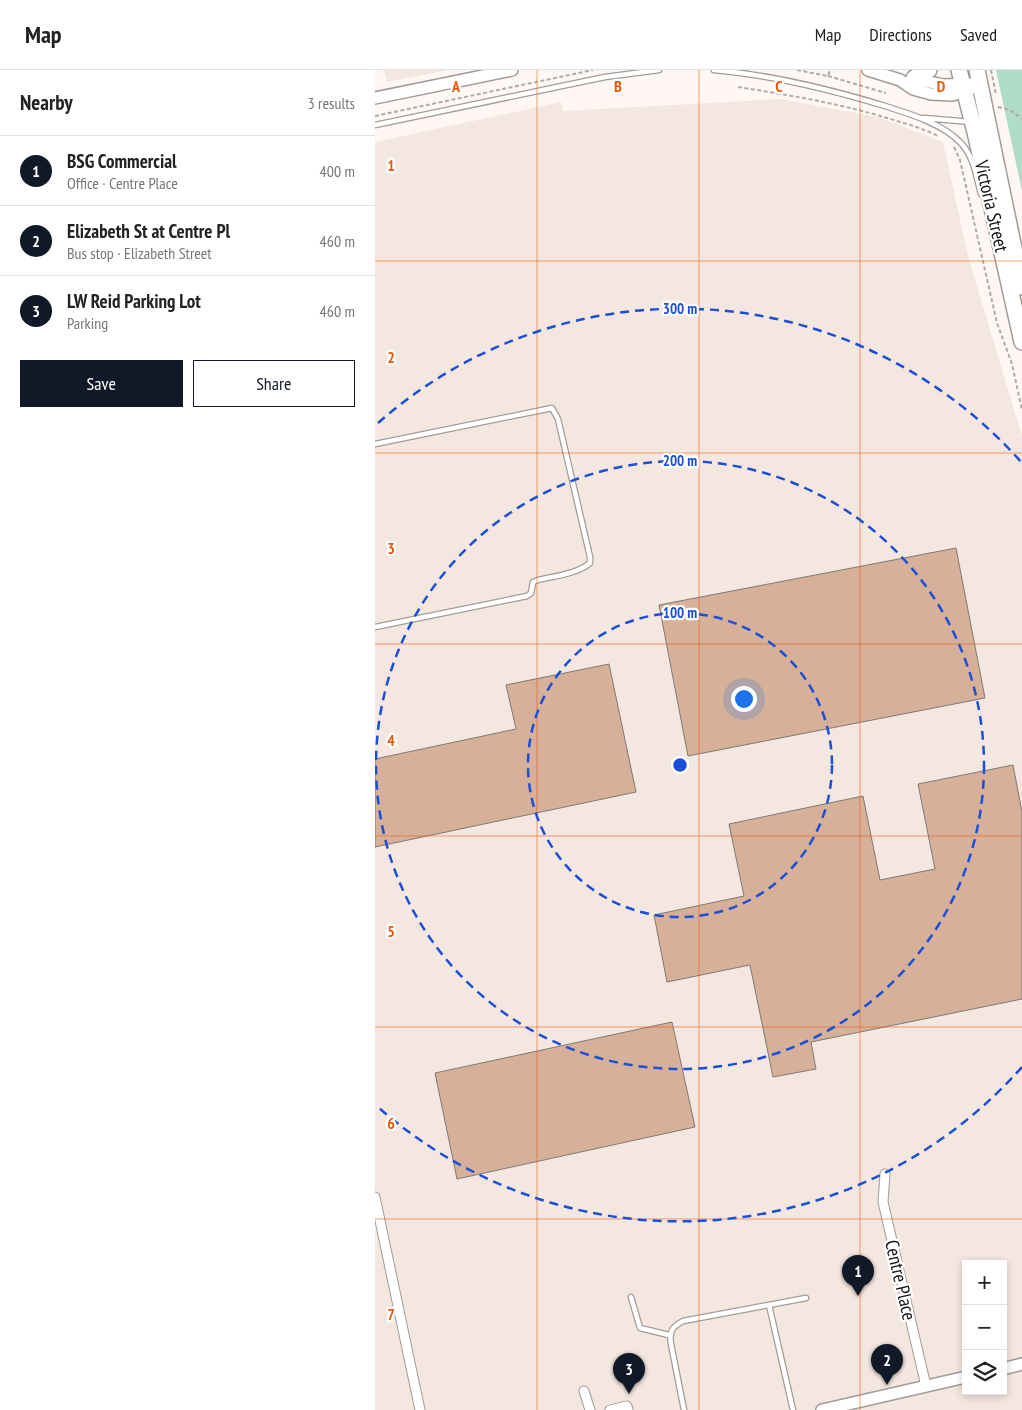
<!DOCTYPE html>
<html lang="en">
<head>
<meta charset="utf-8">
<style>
  :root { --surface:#fff; --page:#f2f2f2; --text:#222; --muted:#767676; --line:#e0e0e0; --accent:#111827 }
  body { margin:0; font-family:"PT Sans Narrow",sans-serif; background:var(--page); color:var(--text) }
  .controls { position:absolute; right:15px; bottom:15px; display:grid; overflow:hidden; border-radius:0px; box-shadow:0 2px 8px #0003 }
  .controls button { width:45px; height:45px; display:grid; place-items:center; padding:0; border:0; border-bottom:1px solid var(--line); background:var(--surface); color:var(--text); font:25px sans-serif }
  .you { position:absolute; left:368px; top:628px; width:18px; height:18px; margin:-12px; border:4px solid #fff; border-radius:50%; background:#1a73e8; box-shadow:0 0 0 8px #1a73e833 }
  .badge { display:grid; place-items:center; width:32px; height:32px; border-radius:50%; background:var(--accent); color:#fff; font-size:16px; font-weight:700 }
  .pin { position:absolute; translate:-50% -41px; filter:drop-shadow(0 1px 2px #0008) }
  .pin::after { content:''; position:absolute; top:26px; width:18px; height:15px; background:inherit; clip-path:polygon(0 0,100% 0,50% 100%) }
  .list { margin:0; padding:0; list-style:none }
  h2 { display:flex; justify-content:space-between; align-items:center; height:65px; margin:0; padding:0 20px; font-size:21px }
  h2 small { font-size:16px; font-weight:400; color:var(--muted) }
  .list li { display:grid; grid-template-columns:32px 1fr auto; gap:15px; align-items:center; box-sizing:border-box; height:70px; padding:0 20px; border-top:1px solid var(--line) }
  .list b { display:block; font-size:19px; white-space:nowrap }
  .list p { margin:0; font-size:16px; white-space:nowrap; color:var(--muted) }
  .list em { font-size:16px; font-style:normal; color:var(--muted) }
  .actions { display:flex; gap:10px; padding:15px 20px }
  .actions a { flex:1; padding:11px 0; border:1px solid var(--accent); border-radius:0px; text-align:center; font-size:18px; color:var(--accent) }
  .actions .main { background:var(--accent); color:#fff }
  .icon { flex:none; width:28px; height:28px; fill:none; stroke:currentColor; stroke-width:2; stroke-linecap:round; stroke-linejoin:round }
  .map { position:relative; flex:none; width:647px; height:1340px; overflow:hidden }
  header { display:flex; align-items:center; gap:30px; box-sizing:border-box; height:70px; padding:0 25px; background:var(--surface); border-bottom:1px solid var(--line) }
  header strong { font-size:24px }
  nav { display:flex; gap:28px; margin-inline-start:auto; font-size:18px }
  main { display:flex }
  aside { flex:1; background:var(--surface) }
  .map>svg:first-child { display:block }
  .built { fill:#f4e7df; fill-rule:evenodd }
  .green { fill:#b1dcc8 }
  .building { fill:#d6b098; stroke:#7f7975 }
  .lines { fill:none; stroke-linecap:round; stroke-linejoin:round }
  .service-casing { stroke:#a29c98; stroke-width:7 }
  .minor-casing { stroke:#a29c98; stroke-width:11 }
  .tertiary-casing { stroke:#a29c98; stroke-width:14 }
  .primary-casing { stroke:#a29c98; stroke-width:18 }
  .path { stroke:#b1aba8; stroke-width:2; stroke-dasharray:4 2.5; stroke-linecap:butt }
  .service { stroke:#fff; stroke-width:4.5 }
  .minor { stroke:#fff; stroke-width:9 }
  .tertiary { stroke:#fff; stroke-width:11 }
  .primary { stroke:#fff; stroke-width:15 }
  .grid { fill:none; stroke:#e8590c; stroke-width:1; stroke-opacity:0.55 }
  .ring { fill:none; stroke:#1d4ed8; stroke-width:2.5; stroke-dasharray:9 6 }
  .labels { text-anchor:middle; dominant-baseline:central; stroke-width:4.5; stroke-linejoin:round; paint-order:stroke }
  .street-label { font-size:19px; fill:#171513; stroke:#fff }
  .grid-label { font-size:16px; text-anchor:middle; font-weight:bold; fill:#e8590c; stroke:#fff; stroke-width:4.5; stroke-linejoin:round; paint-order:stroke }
  .centre { fill:#1d4ed8; stroke:#fff; stroke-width:2.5 }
  .ring-label { font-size:15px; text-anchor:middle; font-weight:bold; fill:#1d4ed8; stroke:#fff; stroke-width:4.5; stroke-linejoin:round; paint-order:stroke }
</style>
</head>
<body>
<header>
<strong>Map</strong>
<nav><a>Map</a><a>Directions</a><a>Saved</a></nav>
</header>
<main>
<aside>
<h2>Nearby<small>3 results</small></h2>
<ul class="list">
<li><span class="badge">1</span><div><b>BSG Commercial</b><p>Office · Centre Place</p></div><em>400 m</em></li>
<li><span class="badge">2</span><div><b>Elizabeth St at Centre Pl</b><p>Bus stop · Elizabeth Street</p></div><em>460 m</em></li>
<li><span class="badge">3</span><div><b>LW Reid Parking Lot</b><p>Parking</p></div><em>460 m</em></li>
</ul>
<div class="actions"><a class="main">Save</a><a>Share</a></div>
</aside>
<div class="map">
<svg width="647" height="1340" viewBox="0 0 647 1340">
  <rect width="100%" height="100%" fill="#fef7f3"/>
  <path class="built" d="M 9,0 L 73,0 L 12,12 Z
    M 405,29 L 503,47 L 568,72 L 593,186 L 647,366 L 647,1340 L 0,1340 L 0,72 L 186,32 L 188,41 ZM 591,1194 L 628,1194 L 628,1321 L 591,1321 Z"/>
  <path class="green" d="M 621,0 L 647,0 L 647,121 Z"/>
  <path class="building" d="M 581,478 L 610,628 L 313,686 L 284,535 Z
    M 234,594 L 261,722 L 0,777 L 0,689 L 141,659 L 131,615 Z
    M 638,695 L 647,742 L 647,929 L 436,972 L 441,999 L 398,1007 L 375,895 L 292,912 L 279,845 L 369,826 L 354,754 L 488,726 L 505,810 L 560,799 L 543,714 Z
    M 297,952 L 320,1057 L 82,1109 L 60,1003 Z"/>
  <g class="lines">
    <g class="service-casing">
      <path id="service" d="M 339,0 C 398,5 454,19 510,36 C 535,44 566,53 585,72 C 599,86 601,106 606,124
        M 549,48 L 596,52
        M 0,55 L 230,7 L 284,0
        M 0,374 L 177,338 L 183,349 L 215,487 L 215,493 C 202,504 179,506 163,510 L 158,512 L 156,523 L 152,526 L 0,557
        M 256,1227 L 265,1258 L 294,1265
        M 394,1235 L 418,1340
        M 309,1340 L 296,1274 C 294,1261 297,1257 308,1251 L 431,1228"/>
    </g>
    <g class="minor-casing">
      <path id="minor" d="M 510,1104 L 508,1132 L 551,1316
        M 0,1127 L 45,1340
        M 209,1321 L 215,1340
        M 235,1340 L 252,1336 L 253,1340"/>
    </g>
    <g class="tertiary-casing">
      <path id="tertiary" d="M 493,0 L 525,10 L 538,19 L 556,24 L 577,25 L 595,19
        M 537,8 L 568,15 L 595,14
        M 0,28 L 137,0
        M 628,1299 L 647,1294
        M 447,1340 L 591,1307"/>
    </g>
    <g class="primary-casing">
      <path id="primary" d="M 584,0 L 600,62 L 647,272
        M 602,0 L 647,217
        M 539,8 L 554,0"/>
    </g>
    <path class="path" d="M 422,0 L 453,6 L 455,0
      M 616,0 L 621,25
      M 453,6 L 511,23
      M 363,17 C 413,25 463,33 512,48 C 529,53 547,58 563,66
      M 623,37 L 635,40 L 647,49
      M 0,46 L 218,0
      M 579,77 L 585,90 L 622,253 L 637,294 L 647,340"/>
    <use href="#service" class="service"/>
    <use href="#minor" class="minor"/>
    <use href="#tertiary" class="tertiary"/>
    <use href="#primary" class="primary"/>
  </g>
  <path class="grid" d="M 162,0 L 162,1340M 324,0 L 324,1340M 485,0 L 485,1340M 0,191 L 647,191M 0,383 L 647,383M 0,574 L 647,574M 0,766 L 647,766M 0,957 L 647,957M 0,1149 L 647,1149"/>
  <g class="ring">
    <circle cx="305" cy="695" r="152"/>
    <circle cx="305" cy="695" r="304"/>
    <path d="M647 997A456 456 0 0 1 3 1037M3 353A456 456 0 0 1 647 393"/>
  </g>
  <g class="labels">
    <g class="street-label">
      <text transform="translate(617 136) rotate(77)">Victoria Street</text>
      <text transform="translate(526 1210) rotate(77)">Centre Place</text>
    </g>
  </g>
  <g class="grid-label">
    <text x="81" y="22">A</text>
    <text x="243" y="22">B</text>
    <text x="404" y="22">C</text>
    <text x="566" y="22">D</text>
    <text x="16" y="101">1</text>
    <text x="16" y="293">2</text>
    <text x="16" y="484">3</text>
    <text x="16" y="676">4</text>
    <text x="16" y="867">5</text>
    <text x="16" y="1059">6</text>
    <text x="16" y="1250">7</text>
  </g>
  <circle cx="305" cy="695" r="8" class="centre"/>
  <g class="ring-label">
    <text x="305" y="244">300 m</text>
    <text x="305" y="396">200 m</text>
    <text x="305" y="548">100 m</text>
  </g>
</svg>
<div class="controls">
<button>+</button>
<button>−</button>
<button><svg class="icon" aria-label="layers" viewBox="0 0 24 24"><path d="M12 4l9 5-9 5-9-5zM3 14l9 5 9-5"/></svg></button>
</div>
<div class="you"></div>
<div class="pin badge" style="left:483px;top:1226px">1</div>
<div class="pin badge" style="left:512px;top:1315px">2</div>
<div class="pin badge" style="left:254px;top:1324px">3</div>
</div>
</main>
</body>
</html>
